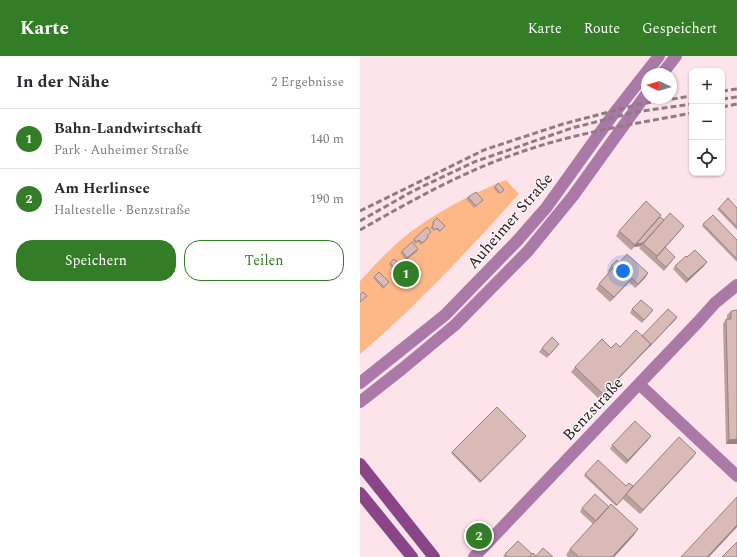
<!DOCTYPE html>
<html lang="de">
<head>
<meta charset="utf-8">
<style>
  :root { --surface:#fff; --page:#f2f2f3; --text:#2b2b33; --muted:#7c7c81; --line:#e1e1e2; --accent:#327d25 }
  body { margin:0; font-family:Spectral,serif; background:var(--page); color:var(--text) }
  .controls { position:absolute; right:12px; top:12px; display:grid; overflow:hidden; border-radius:8px; box-shadow:0 1px 3px #0004 }
  .controls button { width:36px; height:36px; display:grid; place-items:center; padding:0; border:0; border-bottom:1px solid var(--line); background:var(--surface); color:var(--text); font:20px sans-serif }
  .compass { position:absolute; left:281px; top:12px; width:36px; height:36px; border-radius:50%; background:var(--surface); box-shadow:0 1px 3px #0004; rotate:274deg }
  .you { position:absolute; left:263px; top:215px; width:14px; height:14px; margin:-10px; border:3px solid #fff; border-radius:50%; background:#1a73e8; box-shadow:0 0 0 6px #1a73e833 }
  .badge { display:grid; place-items:center; width:26px; height:26px; border-radius:50%; background:var(--accent); color:#fff; font-size:13px; font-weight:700 }
  .pin { position:absolute; translate:-50% -50%; border:2px solid #fff; box-shadow:0 1px 4px #0006 }
  .list { margin:0; padding:0; list-style:none }
  h2 { display:flex; justify-content:space-between; align-items:center; height:52px; margin:0; padding:0 16px; font-size:17px }
  h2 small { font-size:13px; font-weight:400; color:var(--muted) }
  .list li { display:grid; grid-template-columns:26px 1fr auto; gap:12px; align-items:center; box-sizing:border-box; height:60px; padding:0 16px; border-top:1px solid var(--line) }
  .list b { display:block; font-size:15px; white-space:nowrap }
  .list p { margin:0; font-size:13px; white-space:nowrap; color:var(--muted) }
  .list em { font-size:13px; font-style:normal; color:var(--muted) }
  .actions { display:flex; gap:8px; padding:12px 16px }
  .actions a { flex:1; padding:9px 0; border:1px solid var(--accent); border-radius:16px; text-align:center; font-size:14px; color:var(--accent) }
  .actions .main { background:var(--accent); color:#fff }
  .icon { flex:none; width:22px; height:22px; fill:none; stroke:currentColor; stroke-width:2; stroke-linecap:round; stroke-linejoin:round }
  .map { position:relative; flex:none; width:377px; height:501px; overflow:hidden }
  header { display:flex; align-items:center; gap:24px; box-sizing:border-box; height:56px; padding:0 20px; background:var(--accent); color:#fff }
  header strong { font-size:19px }
  nav { display:flex; gap:22px; margin-inline-start:auto; font-size:14px }
  main { display:flex }
  aside { flex:1; background:var(--surface) }
  .map>svg:first-child { display:block }
  .green { fill:#feb888 }
  .lines { fill:none; stroke-linecap:round; stroke-linejoin:round }
  .secondary { stroke:#ab79a7; stroke-width:12 }
  .highway { stroke:#8a4588; stroke-width:12 }
  .rail { stroke:#8e7c82; stroke-width:3; stroke-dasharray:6 3; stroke-linecap:butt }
  .wall { fill:#bba09d }
  .shaded-wall { fill:#98827f }
  .building { fill:#d9bab6; stroke:#98827f }
  .labels { text-anchor:middle; dominant-baseline:central; stroke-width:3; stroke-linejoin:round; paint-order:stroke }
  .street-label { font-size:16px; fill:#2b2024; stroke:#fdf6f8 }
</style>
</head>
<body>
<header>
<strong>Karte</strong>
<nav><a>Karte</a><a>Route</a><a>Gespeichert</a></nav>
</header>
<main>
<aside>
<h2>In der Nähe<small>2 Ergebnisse</small></h2>
<ul class="list">
<li><span class="badge">1</span><div><b>Bahn-Landwirtschaft</b><p>Park · Auheimer Straße</p></div><em>140 m</em></li>
<li><span class="badge">2</span><div><b>Am Herlinsee</b><p>Haltestelle · Benzstraße</p></div><em>190 m</em></li>
</ul>
<div class="actions"><a class="main">Speichern</a><a>Teilen</a></div>
</aside>
<div class="map">
<svg width="377" height="501" viewBox="0 0 377 501">
  <rect width="100%" height="100%" fill="#fde4eb"/>
  <path class="green" d="M 146,124 L 159,138 C 108,194 57,250 0,298 L 0,225 C 11,213 22,201 34,190 C 61,164 112,137 146,124 Z"/>
  <g class="lines">
    <path class="secondary" d="M 302,18 L 316,0
      M 0,327 L 85,259 L 157,185 L 186,152 L 252,60 L 299,0
      M 279,328 L 377,420
      M 0,346 L 42,313 L 95,269 L 168,195 L 213,140 L 287,37
      M 114,501 L 338,266 L 355,247 L 377,229"/>
    <path class="highway" d="M 0,408 L 74,501
      M 0,437 L 52,501"/>
    <path class="rail" d="M 362,35 L 377,33
      M 362,43 L 377,41
      M 362,51 L 377,48
      M 0,155 L 124,94 L 148,86 L 203,68 L 280,48 L 332,40
      M 0,165 L 53,135 L 114,106 L 212,72 L 275,56 L 332,48
      M 0,174 C 51,145 102,116 158,97 C 214,77 274,68 332,57"/>
  </g>
  <path class="wall" d="M 135,131 L 144,134 L 139,138 L 133,132 Z
    M 108,141 L 123,144 L 114,152 L 106,143 Z
    M 359,152 L 377,152 L 377,174 L 357,153 Z
    M 300,161 L 304,164 L 321,174 L 305,192 L 313,204 L 304,215 L 279,192 L 281,190 L 274,191 L 271,194 L 256,180 L 259,175 Z
    M 73,166 L 85,170 L 79,176 L 76,173 L 74,175 L 70,172 L 73,169 L 72,168 Z
    M 343,168 L 377,184 L 377,206 L 342,170 Z
    M 71,176 L 67,180 L 68,182 L 61,189 L 58,186 L 55,188 L 53,185 L 54,183 Z
    M 58,193 L 57,195 L 46,204 L 40,197 L 42,195 Z
    M 327,201 L 347,206 L 344,210 L 326,227 L 313,213 L 315,210 Z
    M 30,207 L 42,210 L 36,216 L 29,209 Z
    M 259,207 L 288,217 L 285,222 L 275,232 L 269,226 L 250,246 L 236,233 L 239,228 L 249,217 L 248,215 L 251,210 Z
    M 14,221 L 29,226 L 23,233 L 13,222 Z
    M 272,253 L 293,254 L 282,267 L 270,257 Z
    M 371,255 L 377,388 L 366,388 L 363,268 L 366,263 L 367,263 L 367,259 Z
    M 316,263 L 239,343 L 211,316 L 215,311 L 251,292 L 260,291 Z
    M 199,288 L 187,302 L 179,296 L 182,292 Z
    M 165,382 L 120,427 L 91,397 L 92,396 Z
    M 288,384 L 266,408 L 250,393 L 252,389 Z
    M 333,401 L 280,458 L 263,443 L 256,450 L 224,420 L 225,418 L 266,430 L 273,430 Z
    M 222,452 L 274,479 L 254,501 L 208,501 L 206,499 L 210,493 L 233,468 L 220,456 Z
    M 145,498 L 172,498 L 176,500 L 193,501 L 143,501 Z"/>
  <path class="shaded-wall" d="M 298,164 L 281,190 L 274,191 L 271,194 L 275,189 Z
    M 58,193 L 57,195 L 46,204 L 47,202 Z
    M 347,206 L 344,210 L 326,227 L 328,223 Z
    M 288,217 L 285,222 L 275,232 L 278,228 Z
    M 272,222 L 269,226 L 250,246 L 254,241 Z
    M 317,261 L 316,263 L 239,343 L 243,338 L 291,288 Z
    M 291,380 L 288,384 L 266,408 L 268,404 Z
    M 377,383 L 377,388 L 366,388 L 369,384 Z
    M 336,397 L 333,401 L 280,458 L 283,454 Z
    M 377,469 L 377,471 L 349,501 L 347,501 Z
    M 278,473 L 274,479 L 254,501 L 252,501 Z"/>
  <path class="building" d="M 138,127 L 144,134 L 140,137 L 135,131 Z
    M 116,136 L 123,144 L 116,150 L 108,141 Z
    M 368,142 L 377,152 L 377,171 L 359,152 Z
    M 286,145 L 301,159 L 275,189 L 259,175 Z
    M 310,157 L 324,170 L 297,200 L 283,188 Z
    M 353,159 L 377,184 L 377,203 L 343,168 Z
    M 300,161 L 304,164 L 283,187 L 276,188 Z
    M 77,162 L 85,170 L 80,175 L 77,172 L 75,174 L 72,170 L 74,168 L 73,166 Z
    M 67,171 L 71,176 L 67,180 L 68,182 L 62,187 L 59,184 L 56,186 L 54,183 Z
    M 52,186 L 58,193 L 47,202 L 42,195 Z
    M 305,191 L 315,201 L 306,211 L 296,202 Z
    M 335,194 L 347,206 L 328,223 L 315,210 L 326,200 L 327,201 Z
    M 267,198 L 288,217 L 278,228 L 272,222 L 254,241 L 239,228 L 253,212 L 251,210 L 257,204 L 259,207 Z
    M 34,203 L 42,210 L 38,215 L 30,207 Z
    M 19,216 L 29,226 L 24,231 L 14,221 Z
    M 3,236 L 7,240 L 0,246 L 0,239 Z
    M 281,244 L 293,254 L 284,264 L 272,253 Z
    M 308,253 L 317,261 L 289,291 L 291,288 L 282,280 Z
    M 377,254 L 377,383 L 369,384 L 366,263 L 371,263 L 371,255 Z
    M 276,274 L 291,288 L 243,338 L 215,311 L 242,283 L 251,292 L 256,287 L 260,291 Z
    M 192,281 L 199,288 L 189,299 L 182,292 Z
    M 137,351 L 166,380 L 121,425 L 92,396 Z
    M 275,365 L 291,380 L 268,404 L 252,389 Z
    M 319,381 L 336,397 L 283,454 L 266,438 Z
    M 238,404 L 266,430 L 269,427 L 273,430 L 257,449 L 225,418 Z
    M 235,438 L 249,451 L 236,465 L 222,452 Z
    M 377,441 L 377,469 L 347,501 L 321,501 Z
    M 251,448 L 278,473 L 252,501 L 219,501 L 210,493 Z
    M 158,485 L 172,498 L 169,501 L 148,501 L 145,498 Z
    M 377,486 L 377,501 L 362,501 Z
    M 183,492 L 193,501 L 169,501 L 173,497 L 176,500 Z"/>
  <g class="labels">
    <g class="street-label">
      <text transform="translate(150 165) rotate(-49)">Auheimer Straße</text>
      <text transform="translate(233 353) rotate(-47)">Benzstraße</text>
    </g>
  </g>
</svg>
<div class="controls">
<button>+</button>
<button>−</button>
<button><svg class="icon" aria-label="locate" viewBox="0 0 24 24"><circle cx="12" cy="12" r="6"/><path d="M12 2v4M12 18v4M2 12h4M18 12h4"/></svg></button>
</div>
<svg class="compass" viewBox="-18 -18 36 36"><path d="M0-13l5 13h-10z" fill="#e53935"/><path d="M0 13l5-13h-10z" fill="#7c7c81"/></svg>
<div class="you"></div>
<div class="pin badge" style="left:46px;top:218px">1</div>
<div class="pin badge" style="left:119px;top:480px">2</div>
</div>
</main>
</body>
</html>
